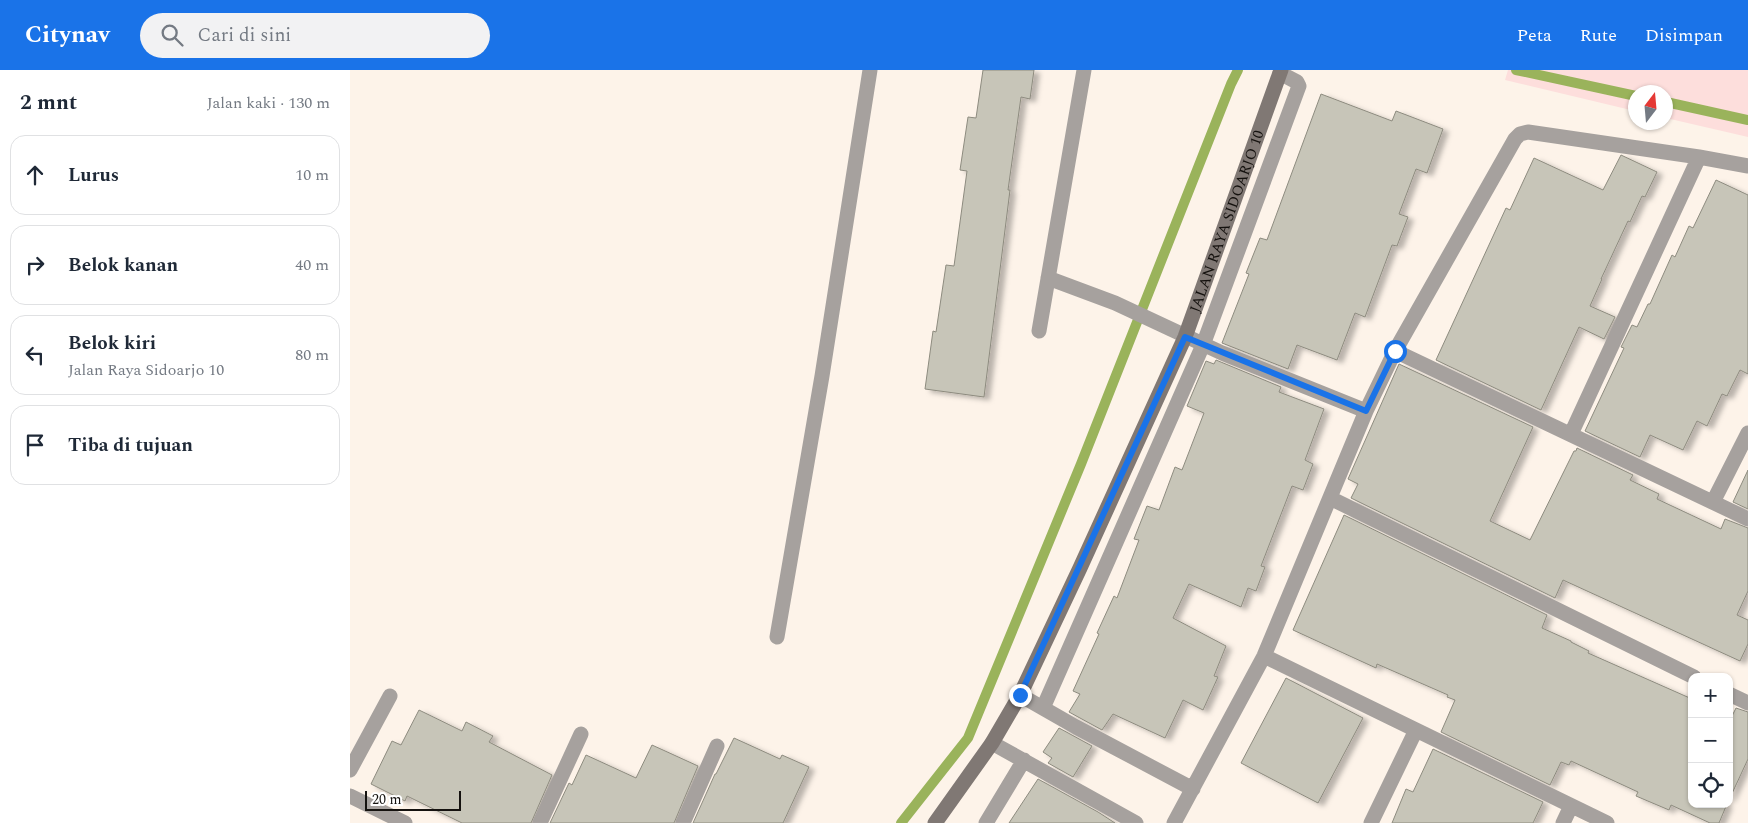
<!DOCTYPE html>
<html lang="id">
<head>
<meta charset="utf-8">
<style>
  :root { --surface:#fff; --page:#f2f2f3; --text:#1f2937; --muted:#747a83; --line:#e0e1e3; --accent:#1a73e8 }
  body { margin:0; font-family:Spectral,serif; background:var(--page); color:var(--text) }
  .controls { position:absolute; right:15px; bottom:15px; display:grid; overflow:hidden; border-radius:10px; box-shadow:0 1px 4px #0004 }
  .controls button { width:45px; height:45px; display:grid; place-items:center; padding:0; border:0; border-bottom:1px solid var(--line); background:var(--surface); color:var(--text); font:25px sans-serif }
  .compass { position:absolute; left:1278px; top:15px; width:45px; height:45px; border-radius:50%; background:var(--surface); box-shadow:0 1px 4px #0004; rotate:16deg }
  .scale { position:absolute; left:15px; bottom:12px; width:96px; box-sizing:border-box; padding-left:5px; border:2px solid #15120f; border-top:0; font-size:14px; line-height:18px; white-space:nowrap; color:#15120f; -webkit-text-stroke:4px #fff; paint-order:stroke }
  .stop { position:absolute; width:15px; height:15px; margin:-11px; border:4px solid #1a73e8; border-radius:50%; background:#fff }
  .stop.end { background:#1a73e8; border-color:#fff; box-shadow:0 1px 5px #0008 }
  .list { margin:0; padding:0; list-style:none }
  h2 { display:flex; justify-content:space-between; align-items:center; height:65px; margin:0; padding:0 20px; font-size:21px }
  h2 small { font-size:16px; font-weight:400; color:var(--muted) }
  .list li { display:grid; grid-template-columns:32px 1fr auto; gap:15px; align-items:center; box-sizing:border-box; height:80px; margin:0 10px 10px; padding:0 10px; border:1px solid var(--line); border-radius:15px }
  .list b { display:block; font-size:19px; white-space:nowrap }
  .list p { margin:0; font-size:16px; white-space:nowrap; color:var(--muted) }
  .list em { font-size:16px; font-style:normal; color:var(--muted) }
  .icon { flex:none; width:28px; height:28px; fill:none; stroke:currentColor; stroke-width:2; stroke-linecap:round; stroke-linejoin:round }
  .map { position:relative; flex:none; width:1398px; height:753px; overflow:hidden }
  header { display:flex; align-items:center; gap:30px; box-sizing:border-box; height:70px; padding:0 25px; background:var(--accent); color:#fff }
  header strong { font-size:24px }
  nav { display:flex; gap:28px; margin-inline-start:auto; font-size:18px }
  .search { width:350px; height:45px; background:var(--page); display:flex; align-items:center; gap:12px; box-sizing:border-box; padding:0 18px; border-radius:28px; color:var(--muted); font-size:19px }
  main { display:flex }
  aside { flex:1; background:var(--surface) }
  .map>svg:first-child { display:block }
  .green { fill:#fddedc }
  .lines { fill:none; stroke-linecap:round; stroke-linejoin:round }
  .stream { stroke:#9ab35b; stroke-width:10 }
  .building { fill:#c7c5b8; stroke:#8d8b7f; filter:url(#shadow) }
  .street { stroke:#a6a19e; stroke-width:15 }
  .secondary { stroke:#807874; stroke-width:15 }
  .route { stroke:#1a73e8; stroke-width:6 }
  .labels { text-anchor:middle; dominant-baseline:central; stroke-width:4.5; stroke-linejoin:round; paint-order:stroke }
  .street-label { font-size:15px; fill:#15120f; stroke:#fff }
</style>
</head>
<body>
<header>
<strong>Citynav</strong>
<div class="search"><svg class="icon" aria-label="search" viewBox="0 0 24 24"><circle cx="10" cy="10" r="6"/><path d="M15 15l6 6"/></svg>Cari di sini</div>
<nav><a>Peta</a><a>Rute</a><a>Disimpan</a></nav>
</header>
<main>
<aside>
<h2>2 mnt<small>Jalan kaki · 130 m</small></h2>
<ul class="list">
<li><svg class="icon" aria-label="ahead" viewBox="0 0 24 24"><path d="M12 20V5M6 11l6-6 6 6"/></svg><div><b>Lurus</b></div><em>10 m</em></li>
<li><svg class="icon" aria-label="right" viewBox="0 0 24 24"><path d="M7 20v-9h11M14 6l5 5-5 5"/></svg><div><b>Belok kanan</b></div><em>40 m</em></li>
<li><svg class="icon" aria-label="left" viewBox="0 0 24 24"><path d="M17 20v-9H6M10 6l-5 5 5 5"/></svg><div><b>Belok kiri</b><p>Jalan Raya Sidoarjo 10</p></div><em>80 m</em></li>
<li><svg class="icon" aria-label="arrive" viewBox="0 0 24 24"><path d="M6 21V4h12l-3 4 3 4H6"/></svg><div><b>Tiba di tujuan</b></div></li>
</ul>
</aside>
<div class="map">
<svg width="1398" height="753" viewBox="0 0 1398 753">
  <defs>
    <filter id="shadow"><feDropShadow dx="5.5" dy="3" stdDeviation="2.5" flood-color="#0004"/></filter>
  </defs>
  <rect width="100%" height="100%" fill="#fdf3e9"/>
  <path class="green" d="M 1158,0 L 1398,0 L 1398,67 L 1316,48 L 1316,22 L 1286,22 L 1285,41 L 1155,10 Z"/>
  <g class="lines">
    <path class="stream" d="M 1166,0 L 1286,26
      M 1316,32 L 1398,50
      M 551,753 L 618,668 L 731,394 L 881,14 L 888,0"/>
  </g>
  <path class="building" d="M 633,0 L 684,0 L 680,29 L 671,27 L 658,120 L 660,120 L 634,327 L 575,319 L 583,261 L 586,262 L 596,195 L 604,196 L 617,101 L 610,100 L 618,47 L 626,48 Z
    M 971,24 L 1042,51 L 1046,41 L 1093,59 L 1077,103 L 1066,99 L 1049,144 L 1058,147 L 1047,176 L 1042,175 L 1015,247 L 1005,243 L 987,290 L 947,275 L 938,299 L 872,273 L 899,204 L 896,203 L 910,168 L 917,170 Z
    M 1271,85 L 1307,102 L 1295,127 L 1292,126 L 1280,152 L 1278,151 L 1251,209 L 1252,209 L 1240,236 L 1265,247 L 1254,269 L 1229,257 L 1191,340 L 1086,290 L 1156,138 L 1160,140 L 1184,88 L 1253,120 Z
    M 1366,110 L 1398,125 L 1398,304 L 1390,300 L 1377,326 L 1372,324 L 1357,356 L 1347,351 L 1333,380 L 1300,365 L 1290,387 L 1235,361 L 1274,278 L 1271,277 L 1282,255 L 1287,257 L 1298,234 L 1300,234 L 1322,185 L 1325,187 L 1339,156 L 1343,158 Z
    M 866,290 L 931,317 L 929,322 L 974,339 L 955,390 L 963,394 L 953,420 L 942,416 L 911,496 L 915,497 L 906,521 L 898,518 L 891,537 L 839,514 L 823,548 L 876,576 L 864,606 L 868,607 L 853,640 L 833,630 L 815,668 L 763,644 L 752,660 L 719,642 L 730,624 L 723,621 L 749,564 L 747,563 L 764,526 L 767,528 L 789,470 L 784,469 L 797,436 L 809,440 L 825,397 L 832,400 L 854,343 L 837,336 L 856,291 L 864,294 Z
    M 1049,294 L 1183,357 L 1140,451 L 1180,470 L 1224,381 L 1226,381 L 1227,378 L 1283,405 L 1280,410 L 1309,424 L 1307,429 L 1371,459 L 1375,449 L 1398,458 L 1398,521 L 1387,545 L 1398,550 L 1398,574 L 1390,591 L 1213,510 L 1205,528 L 1001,428 L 1008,414 L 998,409 Z
    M 1398,400 L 1398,439 L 1383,432 Z
    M 994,445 L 1197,545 L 1192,558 L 1221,571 L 1221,572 L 1239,581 L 1238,583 L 1342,629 L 1342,734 L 1377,734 L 1369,753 L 1360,753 L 1321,735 L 1319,740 L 1286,726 L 1288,722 L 1221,691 L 1219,695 L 1211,692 L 1200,715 L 1091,662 L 1105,630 L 1097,627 L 1098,625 L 1027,594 L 1026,598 L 943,560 Z
    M 936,608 L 1013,648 L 968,733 L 891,693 Z
    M 1386,638 L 1398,642 L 1398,689 L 1379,730 L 1379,652 Z
    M 69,640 L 112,661 L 116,652 L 143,666 L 139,672 L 202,705 L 181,753 L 112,753 L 57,726 L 55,731 L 21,714 L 42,671 L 51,675 Z
    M 709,658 L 742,676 L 723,707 L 698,693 L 702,688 L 693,682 Z
    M 384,668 L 430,689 L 432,685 L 459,697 L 433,753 L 343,753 L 365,704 L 366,704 Z
    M 302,675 L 348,696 L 324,753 L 200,753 L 219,713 L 222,715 L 236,685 L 286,708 Z
    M 1083,679 L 1193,732 L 1183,753 L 1042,753 L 1056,719 L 1063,722 Z
    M 688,709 L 748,742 L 765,753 L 659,753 Z"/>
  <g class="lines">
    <path class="street" d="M 698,208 L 765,233 L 872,283 L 1016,341
      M 689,261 L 734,0
      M 1045,281 L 1398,449
      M 1221,364 L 1349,87
      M 980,428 L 1344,607
      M 1363,432 L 1398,363
      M 427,567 L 472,306 L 520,0
      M 914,586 L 1257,753
      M 1379,624 L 1398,633
      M 670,625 L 726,657 L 843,719
      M 693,638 L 853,275 L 949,16 L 947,12 L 930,3
      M 642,673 L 786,753
      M 0,700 L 40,626
      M 0,726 L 55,753
      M 190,753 L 231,664
      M 333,753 L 367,676
      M 636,753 L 674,690
      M 824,753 L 914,586 L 1016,341 L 1045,281 L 1165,69 L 1170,64 L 1178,62 L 1349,87 L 1398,96
      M 1021,753 L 1066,660
      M 1213,753 L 1221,736"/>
    <path class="secondary" id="s1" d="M 585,753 L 642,673 L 670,625 L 730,498 L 835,267 L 931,0"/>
  </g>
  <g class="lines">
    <path class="route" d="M 670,625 L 835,267 L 1016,341 L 1045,281"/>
  </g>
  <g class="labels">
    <g class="street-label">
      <text stroke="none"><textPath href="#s1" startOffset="671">JALAN RAYA SIDOARJO 10</textPath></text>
    </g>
  </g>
</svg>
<div class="controls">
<button>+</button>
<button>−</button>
<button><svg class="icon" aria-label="locate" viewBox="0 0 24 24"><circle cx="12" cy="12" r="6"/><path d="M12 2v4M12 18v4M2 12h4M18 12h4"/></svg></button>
</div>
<svg class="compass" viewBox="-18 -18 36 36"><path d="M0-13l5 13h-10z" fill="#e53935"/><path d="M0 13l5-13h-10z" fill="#747a83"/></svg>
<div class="scale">20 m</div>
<div class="stop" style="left:1045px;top:281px"></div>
<div class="stop end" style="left:670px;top:625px"></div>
</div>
</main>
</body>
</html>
